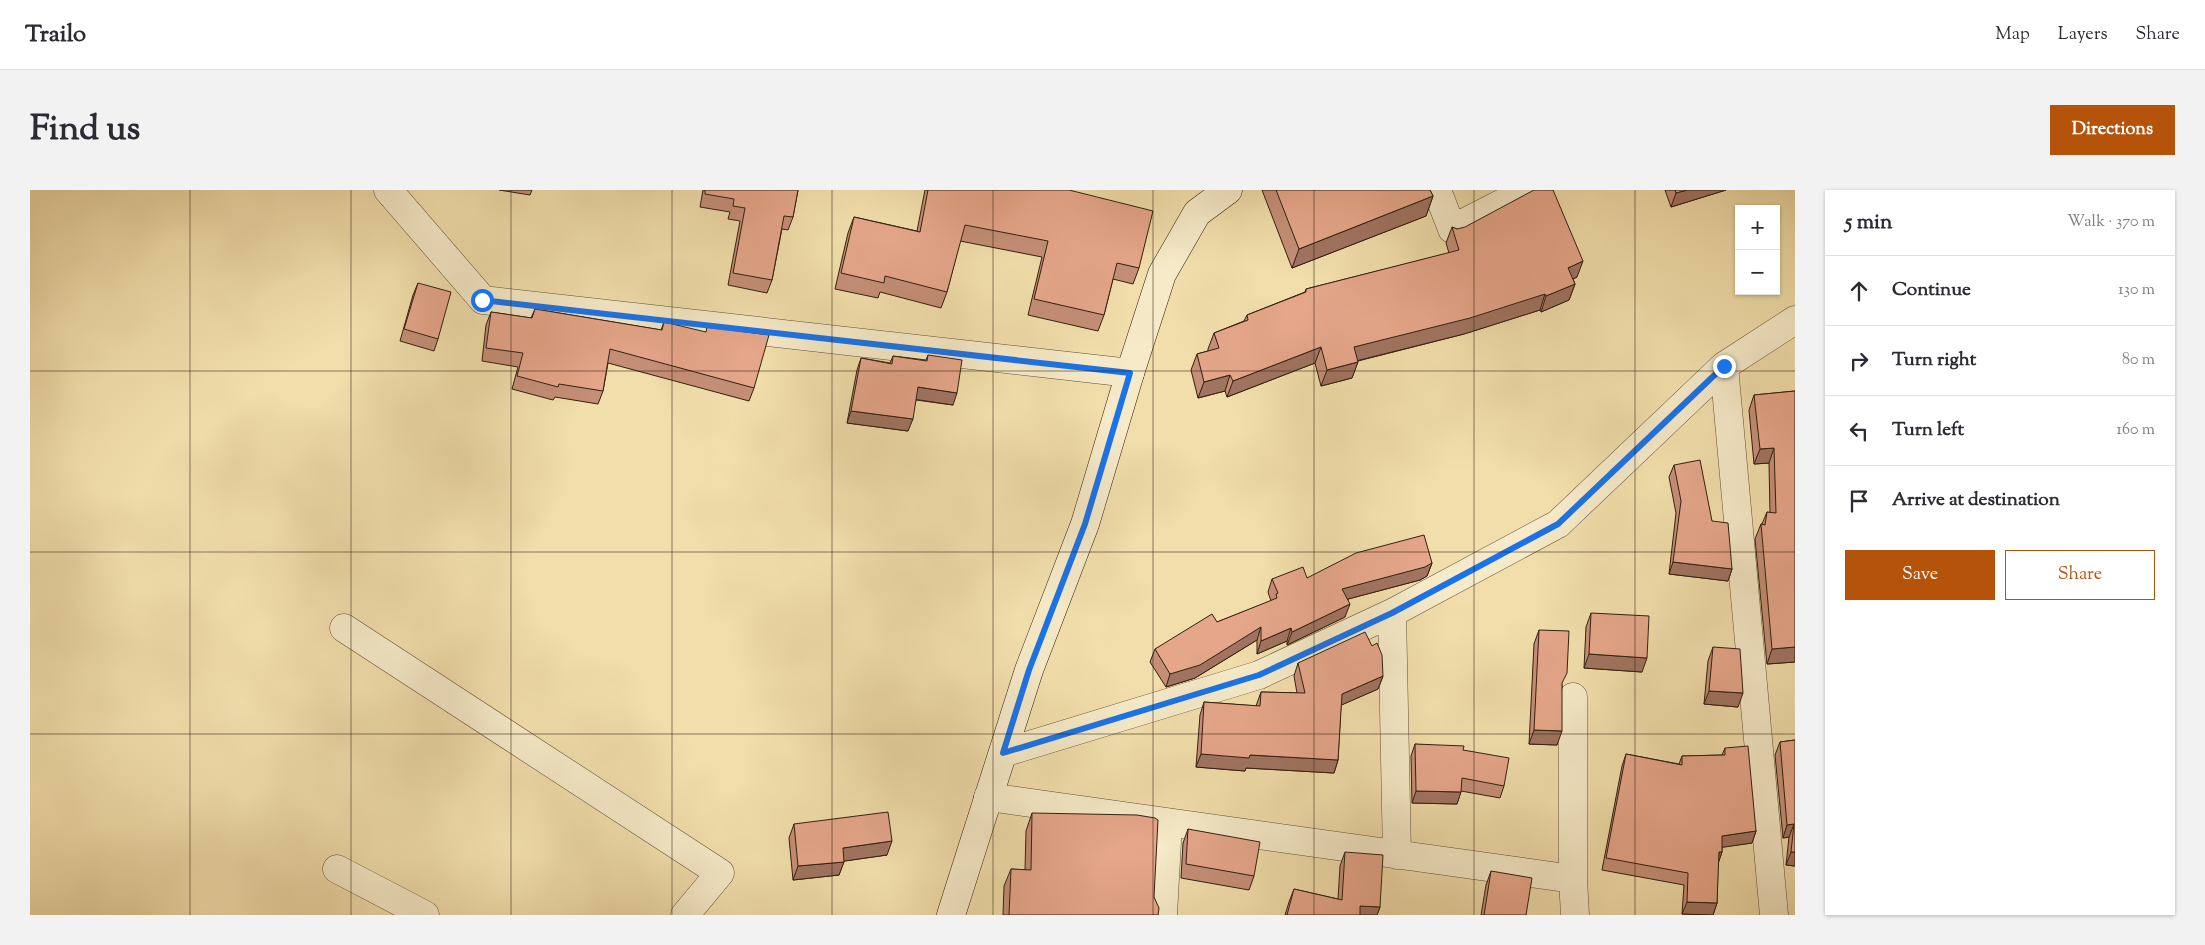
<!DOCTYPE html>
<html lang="en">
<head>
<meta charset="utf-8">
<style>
  :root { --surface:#fff; --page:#f2f2f3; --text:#2b2b33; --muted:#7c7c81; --line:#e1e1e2; --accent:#b45309 }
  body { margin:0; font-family:"Sorts Mill Goudy",serif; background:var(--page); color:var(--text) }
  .controls { position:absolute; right:15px; top:15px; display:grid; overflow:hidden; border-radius:0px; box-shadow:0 1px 4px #0004 }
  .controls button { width:45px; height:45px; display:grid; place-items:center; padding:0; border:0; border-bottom:1px solid var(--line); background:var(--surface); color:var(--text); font:25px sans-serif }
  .stop { position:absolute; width:15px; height:15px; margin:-11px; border:4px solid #1a73e8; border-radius:50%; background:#fff }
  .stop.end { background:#1a73e8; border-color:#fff; box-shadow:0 1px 5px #0008 }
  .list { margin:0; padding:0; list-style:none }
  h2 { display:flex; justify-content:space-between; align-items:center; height:65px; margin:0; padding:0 20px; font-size:21px }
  h2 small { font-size:16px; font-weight:400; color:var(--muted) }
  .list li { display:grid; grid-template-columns:32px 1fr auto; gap:15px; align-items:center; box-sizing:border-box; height:70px; padding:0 20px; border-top:1px solid var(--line) }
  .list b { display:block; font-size:19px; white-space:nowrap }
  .list em { font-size:16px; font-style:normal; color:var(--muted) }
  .actions { display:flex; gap:10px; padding:15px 20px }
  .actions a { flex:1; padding:11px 0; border:1px solid var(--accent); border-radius:0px; text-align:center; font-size:18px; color:var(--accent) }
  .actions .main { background:var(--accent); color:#fff }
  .icon { flex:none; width:28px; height:28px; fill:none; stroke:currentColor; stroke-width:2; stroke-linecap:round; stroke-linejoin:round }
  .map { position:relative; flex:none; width:1765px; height:725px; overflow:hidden; border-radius:0px }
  header { display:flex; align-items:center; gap:30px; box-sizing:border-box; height:70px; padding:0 25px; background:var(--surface); border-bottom:1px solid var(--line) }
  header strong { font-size:24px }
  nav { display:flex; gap:28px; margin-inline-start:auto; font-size:18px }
  .intro { display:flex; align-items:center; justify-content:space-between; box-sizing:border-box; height:120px; padding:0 30px }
  h1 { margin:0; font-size:35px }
  .button { padding:12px 22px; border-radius:0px; background:var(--accent); color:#fff; font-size:18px; font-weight:700 }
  main { display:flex; gap:30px; padding:0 30px }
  aside { flex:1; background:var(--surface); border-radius:0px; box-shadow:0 1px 4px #0004 }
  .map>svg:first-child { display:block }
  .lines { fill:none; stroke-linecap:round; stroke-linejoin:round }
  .minor-casing { stroke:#624f36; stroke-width:29 }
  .secondary-casing { stroke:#321f0f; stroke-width:29 }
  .minor { stroke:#f6eac8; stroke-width:28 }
  .secondary { stroke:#f6eac8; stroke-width:28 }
  .wall { fill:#c58f77; stroke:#321f0f }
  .shaded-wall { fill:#a07461; stroke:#321f0f }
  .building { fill:#e5a68a; stroke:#321f0f }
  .route { stroke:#1a73e8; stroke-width:6 }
  .grid { fill:none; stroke:#321f0f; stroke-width:1; stroke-opacity:0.55 }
</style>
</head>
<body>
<header>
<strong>Trailo</strong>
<nav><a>Map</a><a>Layers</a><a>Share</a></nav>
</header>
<div class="intro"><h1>Find us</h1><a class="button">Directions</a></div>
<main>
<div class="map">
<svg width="1765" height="725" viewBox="0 0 1765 725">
  <rect width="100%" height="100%" fill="#f1deab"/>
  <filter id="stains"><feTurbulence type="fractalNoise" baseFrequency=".004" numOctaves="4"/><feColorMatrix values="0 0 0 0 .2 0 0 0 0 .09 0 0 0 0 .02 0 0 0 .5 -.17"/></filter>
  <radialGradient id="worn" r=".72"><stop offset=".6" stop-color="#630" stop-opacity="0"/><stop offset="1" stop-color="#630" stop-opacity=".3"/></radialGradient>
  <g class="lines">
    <g class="minor-casing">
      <path id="minor" d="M 358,0 L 453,110 L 1100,183
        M 1407,0 L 1422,39 L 1498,0
        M 1694,176 L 1744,725
        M 1362,423 L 1367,665
        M 314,438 L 690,683 L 655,725
        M 1543,507 L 1543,689
        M 973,563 L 1229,485 L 1362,423 L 1528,334 L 1694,176 L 1765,130
        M 958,607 L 1543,689 L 1545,725
        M 307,679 L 395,725
        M 1133,725 L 1138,633"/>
    </g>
    <g class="secondary-casing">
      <path id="secondary" d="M 921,725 L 999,480 L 1055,334 L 1100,183 L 1132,84 L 1167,23 L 1198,0"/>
    </g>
    <use href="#minor" class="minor"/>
    <use href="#secondary" class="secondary"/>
  </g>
  <path class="wall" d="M 469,0 L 502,0 L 500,5 Z
    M 673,0 L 768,0 L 763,27 L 758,40 L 752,39 L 742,90 L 737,103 L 698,95 L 710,31 L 698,29 L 700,22 L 670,17 Z
    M 895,0 L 1039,0 L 1109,78 L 1103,94 L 1083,89 L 1074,125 L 1068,141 L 998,125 L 1012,67 L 930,51 L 917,102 L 911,118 L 850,102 L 848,108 L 805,99 L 818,43 L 824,27 L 887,41 Z
    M 1232,0 L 1400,0 L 1403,6 L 1396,26 L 1262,78 Z
    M 1635,0 L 1696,0 L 1641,17 Z
    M 1422,37 L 1547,87 L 1543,89 L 1545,94 L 1539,110 L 1511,122 L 1510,120 L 1434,144 L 1328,171 L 1322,188 L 1291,196 L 1285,173 L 1197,207 L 1195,201 L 1168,208 L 1161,180 L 1167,164 L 1178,161 L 1178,159 L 1184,143 L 1214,131 L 1217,125 L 1275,102 L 1276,99 L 1419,63 L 1416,53 Z
    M 388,93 L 408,149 L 404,161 L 370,151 L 383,105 Z
    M 505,119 L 631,140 L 634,132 L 724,198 L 719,211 L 578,173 L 573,201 L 568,214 L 525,207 L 523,210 L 482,199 L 488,177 L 452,171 L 456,135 L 461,122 L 501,128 Z
    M 898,165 L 923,215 L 886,210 L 878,241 L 817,233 L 827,180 L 831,168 L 860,173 L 863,166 L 896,170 Z
    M 1765,201 L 1765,472 L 1737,474 L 1725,349 L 1731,334 L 1732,334 L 1737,322 L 1740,323 L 1739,273 L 1724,274 L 1719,220 L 1724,205 Z
    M 1644,275 L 1682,331 L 1702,379 L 1698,391 L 1639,384 L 1646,323 L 1639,287 Z
    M 1402,373 L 1397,386 L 1390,390 L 1318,409 L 1315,427 L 1257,455 L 1257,451 L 1227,464 L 1227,450 L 1165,488 L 1136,497 L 1120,472 L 1125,459 L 1187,432 L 1241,411 L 1238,402 L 1242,389 L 1277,388 Z
    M 1561,423 L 1612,482 L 1554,478 L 1556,437 Z
    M 1509,440 L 1532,495 L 1527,555 L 1499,554 L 1504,454 Z
    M 1683,457 L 1708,517 L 1674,514 L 1678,471 Z
    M 1268,473 L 1353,486 L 1348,499 L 1311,515 L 1308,570 L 1304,583 L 1216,578 L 1215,581 L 1166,577 L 1170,525 L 1174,512 L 1226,516 L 1231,502 L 1267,503 L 1264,486 Z
    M 1765,550 L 1765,676 L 1756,675 L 1759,647 L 1753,648 L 1745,565 L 1750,552 Z
    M 1385,554 L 1433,560 L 1474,596 L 1470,608 L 1431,601 L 1427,614 L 1382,613 L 1381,566 Z
    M 1695,558 L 1726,641 L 1722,653 L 1692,657 L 1692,662 L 1688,673 L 1687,713 L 1683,725 L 1652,724 L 1654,695 L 1572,680 L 1592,576 L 1596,564 L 1649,574 L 1652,566 L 1692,565 Z
    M 1002,623 L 1124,707 L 1128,725 L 973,725 L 974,696 L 981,679 L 995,680 L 996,641 Z
    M 764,634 L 857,665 L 814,671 L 809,685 L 763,690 L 759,648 Z
    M 1158,639 L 1224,686 L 1219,700 L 1151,688 L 1153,653 Z
    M 1315,662 L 1350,717 L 1347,725 L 1255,725 L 1259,712 L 1264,699 L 1308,709 L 1310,676 Z
    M 1461,681 L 1496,725 L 1451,725 L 1456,695 Z"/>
  <path class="shaded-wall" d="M 1657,0 L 1696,0 L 1641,17 L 1646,3 Z
    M 1403,6 L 1396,26 L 1262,78 L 1269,59 Z
    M 1553,71 L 1547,87 L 1532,94 L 1538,78 Z
    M 1545,94 L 1539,110 L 1511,122 L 1516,106 Z
    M 1515,104 L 1510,120 L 1434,144 L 1318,173 L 1324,157 Z
    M 1291,157 L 1285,173 L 1197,207 L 1203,191 Z
    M 1328,172 L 1322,188 L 1291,196 L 1297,180 Z
    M 1200,185 L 1195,201 L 1168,208 L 1174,192 Z
    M 888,197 L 927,203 L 923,215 L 883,209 Z
    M 821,221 L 883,229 L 878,241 L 817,233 Z
    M 1744,258 L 1739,273 L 1724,274 L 1730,259 Z
    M 1643,372 L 1702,379 L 1698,391 L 1639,384 Z
    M 1402,373 L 1397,386 L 1390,390 L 1307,412 L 1312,399 Z
    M 1320,414 L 1315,427 L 1257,455 L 1262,442 Z
    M 1231,437 L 1227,450 L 1165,488 L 1136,497 L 1140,484 Z
    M 1261,438 L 1257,451 L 1227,464 L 1231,451 Z
    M 1765,457 L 1765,472 L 1737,474 L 1742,459 Z
    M 1559,464 L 1617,468 L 1612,482 L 1554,478 Z
    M 1353,486 L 1348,499 L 1307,517 L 1312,504 Z
    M 1679,501 L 1713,503 L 1708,517 L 1674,514 Z
    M 1504,540 L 1532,541 L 1527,555 L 1499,554 Z
    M 1171,564 L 1220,565 L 1308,570 L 1304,583 L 1216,578 L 1215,581 L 1166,577 Z
    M 1386,601 L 1431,602 L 1427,614 L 1382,613 Z
    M 1764,634 L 1759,647 L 1753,648 L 1757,635 Z
    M 1726,641 L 1722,653 L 1688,658 L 1692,646 Z
    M 862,651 L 857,665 L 808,672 L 813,658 Z
    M 1689,662 L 1692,662 L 1688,674 Z
    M 1761,662 L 1765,662 L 1765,676 L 1756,675 Z
    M 814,672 L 809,685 L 763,690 L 768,676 Z
    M 1657,712 L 1687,713 L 1683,725 L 1652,724 Z
    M 1330,716 L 1350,717 L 1347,725 L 1327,725 Z"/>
  <path class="building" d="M 675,0 L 768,0 L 763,27 L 754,26 L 742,90 L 703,83 L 715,18 L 703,16 L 704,9 L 675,4 Z
    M 898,0 L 1039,0 L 1123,21 L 1109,78 L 1087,73 L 1074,125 L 1004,109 L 1018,51 L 935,35 L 917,102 L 855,86 L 854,93 L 811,83 L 824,27 L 890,42 Z
    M 1246,0 L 1400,0 L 1403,6 L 1269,59 Z
    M 1504,0 L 1523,0 L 1553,71 L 1538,78 L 1545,94 L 1516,106 L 1515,104 L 1440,128 L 1324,157 L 1328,172 L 1297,180 L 1291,157 L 1203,191 L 1200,185 L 1174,192 L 1167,164 L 1189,158 L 1184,143 L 1218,130 L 1217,125 L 1276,102 L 1276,99 L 1429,60 L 1422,37 L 1427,39 L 1435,37 Z
    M 1645,0 L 1657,0 L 1646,3 Z
    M 388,93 L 421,102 L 408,149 L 374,139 Z
    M 505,119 L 632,140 L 634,132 L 676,142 L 677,137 L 739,145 L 724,198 L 580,159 L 573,201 L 529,194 L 528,197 L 487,186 L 493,163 L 456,158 L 461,122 L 502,128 Z
    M 898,165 L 932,170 L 927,203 L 888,197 L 883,229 L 821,221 L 831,168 L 862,174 L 863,166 L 897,171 Z
    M 1765,201 L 1765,457 L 1742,459 L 1731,334 L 1735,335 L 1737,322 L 1746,323 L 1744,258 L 1730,259 L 1724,205 Z
    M 1670,270 L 1682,331 L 1698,333 L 1702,379 L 1643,372 L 1651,311 L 1644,275 Z
    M 1394,345 L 1402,373 L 1395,377 L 1312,399 L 1320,414 L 1262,442 L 1261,438 L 1231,451 L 1231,437 L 1170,475 L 1140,484 L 1125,459 L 1182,424 L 1187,432 L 1247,408 L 1246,404 L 1248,403 L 1242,389 L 1273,377 L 1277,388 L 1326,363 Z
    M 1561,423 L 1619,426 L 1617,468 L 1559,464 Z
    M 1509,440 L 1539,441 L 1537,483 L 1532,493 L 1532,541 L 1504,540 Z
    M 1335,442 L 1342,456 L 1347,453 L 1352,465 L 1353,486 L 1312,504 L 1308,570 L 1220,565 L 1219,568 L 1171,564 L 1174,512 L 1230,516 L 1231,502 L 1275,503 L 1268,473 Z
    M 1683,457 L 1710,459 L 1713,503 L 1679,501 Z
    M 1765,550 L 1765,662 L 1761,662 L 1764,634 L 1757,635 L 1750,552 Z
    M 1385,554 L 1434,556 L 1433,560 L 1479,568 L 1474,596 L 1432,588 L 1431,602 L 1386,601 Z
    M 1718,556 L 1726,641 L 1692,646 L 1692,662 L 1689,662 L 1687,713 L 1657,712 L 1658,683 L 1576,668 L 1596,564 L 1652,575 L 1652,566 L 1695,565 L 1695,558 Z
    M 858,622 L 862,651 L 813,658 L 814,672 L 768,676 L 764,634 Z
    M 1002,623 L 1107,625 L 1125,628 L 1128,630 L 1124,707 L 1129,718 L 1128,725 L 979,725 L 981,679 L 1001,680 Z
    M 1158,639 L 1230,652 L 1224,686 L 1156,674 Z
    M 1315,662 L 1353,665 L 1350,717 L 1330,716 L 1330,725 L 1257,725 L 1264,699 L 1312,710 Z
    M 1461,681 L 1502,688 L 1496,725 L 1454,725 Z"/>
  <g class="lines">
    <path class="route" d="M 452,110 L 1100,183 L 1055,334 L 999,480 L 973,563 L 1229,485 L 1362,423 L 1528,334 L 1694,176"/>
  </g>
  <path class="grid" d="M 160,0 L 160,725M 321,0 L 321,725M 481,0 L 481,725M 642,0 L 642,725M 802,0 L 802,725M 963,0 L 963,725M 1123,0 L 1123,725M 1284,0 L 1284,725M 1444,0 L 1444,725M 1605,0 L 1605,725M 0,181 L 1765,181M 0,362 L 1765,362M 0,544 L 1765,544"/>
  <rect width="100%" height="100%" filter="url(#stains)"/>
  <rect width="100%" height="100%" fill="url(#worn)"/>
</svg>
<div class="controls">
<button>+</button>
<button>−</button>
</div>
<div class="stop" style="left:452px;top:110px"></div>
<div class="stop end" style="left:1694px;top:176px"></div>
</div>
<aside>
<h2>5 min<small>Walk · 370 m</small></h2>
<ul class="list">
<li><svg class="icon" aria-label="ahead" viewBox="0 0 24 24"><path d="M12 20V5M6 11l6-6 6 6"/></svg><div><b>Continue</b></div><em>130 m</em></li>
<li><svg class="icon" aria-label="right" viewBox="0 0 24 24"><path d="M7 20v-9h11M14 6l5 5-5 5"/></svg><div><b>Turn right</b></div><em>80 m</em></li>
<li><svg class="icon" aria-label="left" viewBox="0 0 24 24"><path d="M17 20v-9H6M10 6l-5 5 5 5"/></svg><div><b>Turn left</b></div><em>160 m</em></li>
<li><svg class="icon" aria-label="arrive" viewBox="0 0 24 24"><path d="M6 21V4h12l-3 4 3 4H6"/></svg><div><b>Arrive at destination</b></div></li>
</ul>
<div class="actions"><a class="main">Save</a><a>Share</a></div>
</aside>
</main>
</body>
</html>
